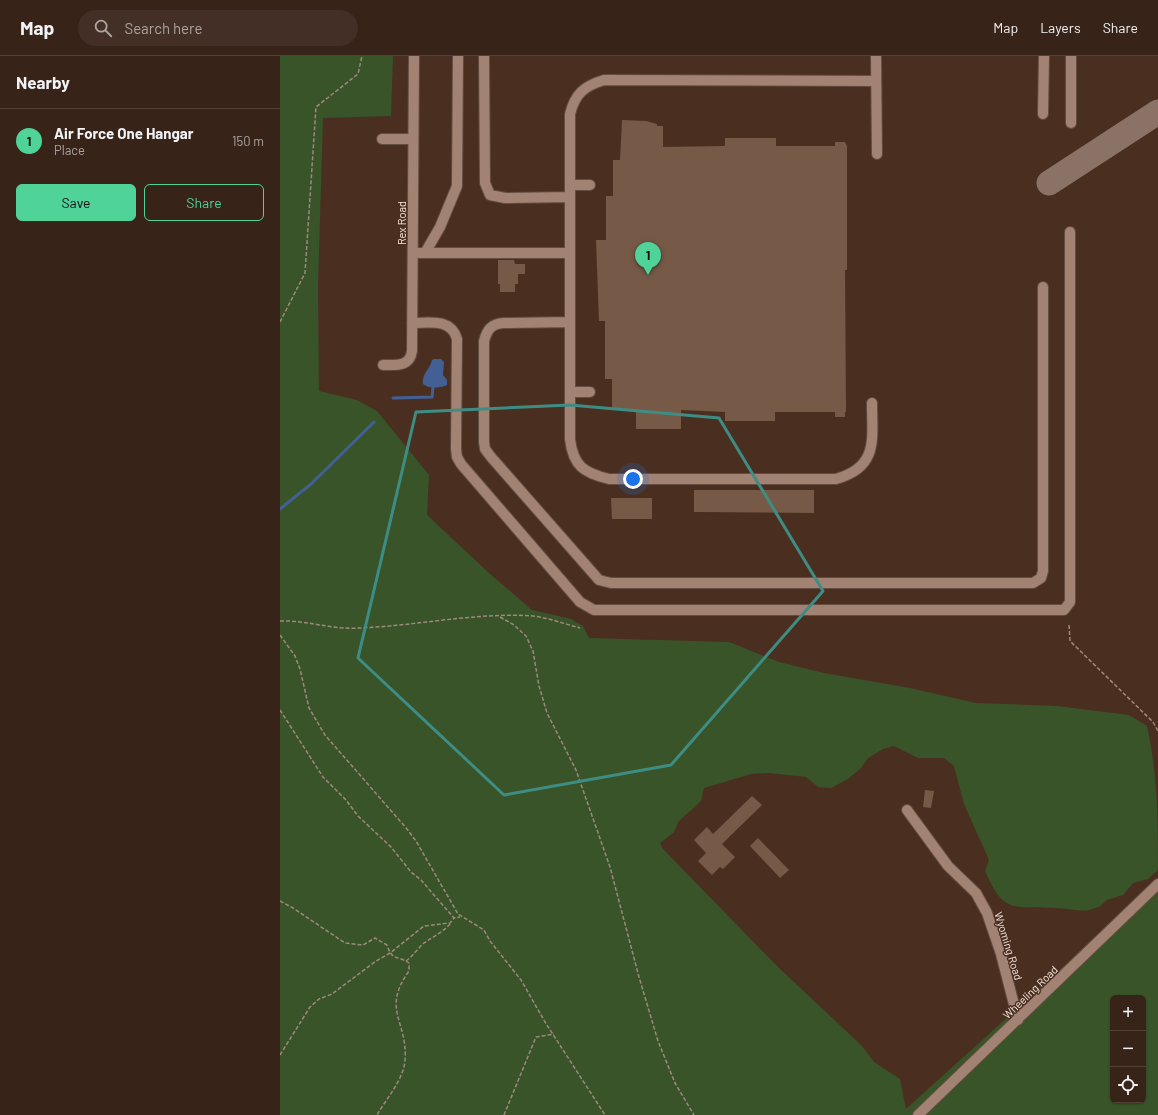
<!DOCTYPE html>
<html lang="en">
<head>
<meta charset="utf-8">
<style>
  :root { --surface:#382319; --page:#432f26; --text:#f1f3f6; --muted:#aba4a2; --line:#524038; --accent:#4fd399 }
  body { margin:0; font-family:Barlow,sans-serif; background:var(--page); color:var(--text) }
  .controls { position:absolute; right:12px; bottom:12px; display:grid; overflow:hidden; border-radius:6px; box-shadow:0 1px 3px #0004 }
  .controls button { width:36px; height:36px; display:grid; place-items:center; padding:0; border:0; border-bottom:1px solid var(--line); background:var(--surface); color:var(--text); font:20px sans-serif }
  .you { position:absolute; left:353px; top:423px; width:14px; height:14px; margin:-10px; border:3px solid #fff; border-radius:50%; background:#1a73e8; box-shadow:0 0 0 6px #1a73e833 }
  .badge { display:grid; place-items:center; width:26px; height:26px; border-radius:50%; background:var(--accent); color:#111; font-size:13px; font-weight:700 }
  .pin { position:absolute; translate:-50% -33px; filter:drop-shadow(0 1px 2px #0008) }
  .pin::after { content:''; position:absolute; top:21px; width:14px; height:12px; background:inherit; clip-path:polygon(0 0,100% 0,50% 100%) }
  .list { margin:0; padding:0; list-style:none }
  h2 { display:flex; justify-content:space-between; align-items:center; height:52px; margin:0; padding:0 16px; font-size:17px }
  h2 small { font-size:13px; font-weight:400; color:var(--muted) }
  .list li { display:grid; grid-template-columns:26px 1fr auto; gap:12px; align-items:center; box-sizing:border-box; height:64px; padding:0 16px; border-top:1px solid var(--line) }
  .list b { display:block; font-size:15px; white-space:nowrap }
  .list p { margin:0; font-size:13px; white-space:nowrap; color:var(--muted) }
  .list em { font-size:13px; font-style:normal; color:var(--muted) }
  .actions { display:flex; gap:8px; padding:12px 16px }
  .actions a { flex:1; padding:9px 0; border:1px solid var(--accent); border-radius:6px; text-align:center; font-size:14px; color:var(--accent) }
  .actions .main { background:var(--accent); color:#111 }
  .icon { flex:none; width:22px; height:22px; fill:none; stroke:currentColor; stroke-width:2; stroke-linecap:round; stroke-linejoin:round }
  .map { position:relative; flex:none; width:878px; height:1059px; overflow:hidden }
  header { display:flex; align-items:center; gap:24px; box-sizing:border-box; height:56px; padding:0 20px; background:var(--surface); border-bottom:1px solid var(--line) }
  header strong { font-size:19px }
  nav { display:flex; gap:22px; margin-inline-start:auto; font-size:14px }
  .search { width:280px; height:36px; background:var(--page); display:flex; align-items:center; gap:10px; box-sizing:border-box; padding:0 14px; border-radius:22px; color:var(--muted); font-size:15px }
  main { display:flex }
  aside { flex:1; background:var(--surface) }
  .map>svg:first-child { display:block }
  .green { fill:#385428; fill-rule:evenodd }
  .water { fill:#436095 }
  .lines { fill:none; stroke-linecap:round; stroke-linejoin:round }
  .stream { stroke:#436095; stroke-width:3 }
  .taxiway { stroke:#8a7266; stroke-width:25 }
  .building { fill:#765a47 }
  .minor-casing { stroke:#644d41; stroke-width:12 }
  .path { stroke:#9f887d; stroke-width:1.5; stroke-dasharray:4 2; stroke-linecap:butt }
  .minor { stroke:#a28272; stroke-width:10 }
  .marked { fill:none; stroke:#3e8d85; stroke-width:3; stroke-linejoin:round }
  .labels { text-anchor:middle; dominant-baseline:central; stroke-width:3; stroke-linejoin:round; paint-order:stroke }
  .street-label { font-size:11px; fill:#fae8df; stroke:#4a2f21 }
</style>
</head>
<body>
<header>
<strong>Map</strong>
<div class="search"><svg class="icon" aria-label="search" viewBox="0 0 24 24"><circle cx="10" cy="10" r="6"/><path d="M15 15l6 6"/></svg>Search here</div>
<nav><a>Map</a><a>Layers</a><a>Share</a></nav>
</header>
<main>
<aside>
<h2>Nearby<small></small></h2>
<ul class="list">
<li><span class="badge">1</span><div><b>Air Force One Hangar</b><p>Place</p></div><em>150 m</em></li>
</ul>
<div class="actions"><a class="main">Save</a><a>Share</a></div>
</aside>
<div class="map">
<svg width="878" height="1059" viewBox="0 0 878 1059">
  <rect width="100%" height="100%" fill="#4a2f21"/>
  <path class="green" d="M 0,0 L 113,0 L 111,60 L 43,62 L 38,230 L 39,335 L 77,344 L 97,355 L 149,419 L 147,459 L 209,517 L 252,554 L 291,563 L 303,570 L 309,582 L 449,586 L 499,606 L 544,617 L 630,632 L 696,647 L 777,650 L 849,659 L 867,670 C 878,720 878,763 878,814 L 868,823 L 853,827 L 843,839 L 827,844 L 819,851 L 809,854 C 798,856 787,852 776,852 C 734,850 724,859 705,815 L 709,804 L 684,748 L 674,710 L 664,702 L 638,702 L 614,690 L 603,693 L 588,702 L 581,712 L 568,723 L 551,732 L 538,731 L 526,721 L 489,717 L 471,718 L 424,732 L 421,745 L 399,765 L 394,776 L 380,787 L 383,793 L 498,911 L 582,990 L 594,1006 L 620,1023 L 626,1053 L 878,825 L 878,1059 L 0,1059 ZM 833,942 L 863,942 L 863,1044 L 833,1044 Z"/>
  <path class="water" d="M 154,303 L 161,303 L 164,306 L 163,319 L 167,324 L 167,329 C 161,332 148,333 143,328 C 141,319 150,313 152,304 Z"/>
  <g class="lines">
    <path class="stream" d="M 113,342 L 152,341 L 153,331
      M 0,453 L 31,428 L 94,366"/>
    <path class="taxiway" d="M 769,127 L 878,56"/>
  </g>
  <path class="building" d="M 342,64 L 366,65 L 377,68 L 377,70 L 383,70 L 383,91 L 445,90 L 445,82 L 496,82 L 496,90 L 555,90 L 555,86 L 565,86 L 567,90 L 567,214 L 565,214 L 566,356 L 565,356 L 565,361 L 555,361 L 555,356 L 495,356 L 495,365 L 445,365 L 445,356 L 401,354 L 401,373 L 356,373 L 356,354 L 332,354 L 332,323 L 325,323 L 325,265 L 319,265 L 316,184 L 326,184 L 326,140 L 333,140 L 333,104 L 340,104 Z
    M 218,204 L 234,204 L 235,208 L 245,208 L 245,218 L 238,218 L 238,228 L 235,228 L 235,236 L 220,236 L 220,228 L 218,228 Z
    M 414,434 L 534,434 L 534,457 L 414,456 Z
    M 331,442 L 372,442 L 372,463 L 332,463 Z
    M 645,734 L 654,735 L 651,752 L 643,751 Z
    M 472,740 L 482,749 L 442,788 L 455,801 L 443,813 L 440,811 L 432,819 L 418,805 L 426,797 L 414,784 L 427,771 L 433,778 Z
    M 478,782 L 509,814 L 500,822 L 470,790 Z"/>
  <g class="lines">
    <g class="minor-casing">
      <path id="minor" d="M 204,0 L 205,127 L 210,139 L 225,142 L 290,141
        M 596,0 L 597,98
        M 763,58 L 764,0
        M 791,67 L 791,0
        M 102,83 L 132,83
        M 290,129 L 310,129
        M 139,197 L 289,197
        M 145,197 L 160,171 L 177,130 L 178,0
        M 290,266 L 223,267 C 211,268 207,274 204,285 L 204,386 L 205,393 L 211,401 L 319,524 L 331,527 L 753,527 L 761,522 L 763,515 L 763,231
        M 132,267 C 150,267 171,262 177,283 L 176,393 L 177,401 L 181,408 L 300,546 L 314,554 L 784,554 L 790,546 L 790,176
        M 103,309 C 116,309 130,311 132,295 L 134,0
        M 290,336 L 310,336
        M 592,347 C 592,383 599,411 556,423 L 329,423 C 304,417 293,410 290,383 L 290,58 C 295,38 304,30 324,24 L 596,25
        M 627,754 L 668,810 L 696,837 L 707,857 L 721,898 L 738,964
        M 638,1059 L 878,828"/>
    </g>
    <path class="path" d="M 0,266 L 25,217 L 36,51 L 78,18 L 82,0
      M 220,561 L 234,569 L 246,580 L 253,595 L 259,630 L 267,657 L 296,714 L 330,811 L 359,921 L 378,985 L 395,1027 L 414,1059
      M 0,565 C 27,564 52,574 79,572 C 136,570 196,556 253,560 C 269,562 285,568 300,572
      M 789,569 L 790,585 L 873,666 L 878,675
      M 0,579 L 15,600 L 20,613 L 29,652 L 45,679 L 127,773 L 136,785 L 178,858 L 204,874 L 210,885 L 241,924 L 265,966 L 325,1059
      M 0,654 L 43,721 L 66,744 L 78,760 L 111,791 L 131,816 L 141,824 L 174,862 L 180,861
      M 0,845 L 13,852 L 65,887 L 83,889 L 95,882 L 107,889 C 112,905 117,899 129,907 L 129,915 C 101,954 128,965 125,1004 C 124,1023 106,1043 97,1059
      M 126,905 C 133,900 138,892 144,887 C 154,880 162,877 170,868
      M 0,999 L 30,951 L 39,943 L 52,938 L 96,905 L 110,897 L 144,870 L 170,867 L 174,862
      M 224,1059 L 256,981 L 274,978"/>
    <use href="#minor" class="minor"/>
  </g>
  <path class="marked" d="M 290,349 L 439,362 L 543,535 L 391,709 L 224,739 L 78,602 L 136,356 Z"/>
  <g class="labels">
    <g class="street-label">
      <text transform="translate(121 167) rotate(-90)">Rex Road</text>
      <text transform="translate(729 890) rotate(73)">Wyoming Road</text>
      <text transform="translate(750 936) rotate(-44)">Wheeling Road</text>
    </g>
  </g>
</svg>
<div class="controls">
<button>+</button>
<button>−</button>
<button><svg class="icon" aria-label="locate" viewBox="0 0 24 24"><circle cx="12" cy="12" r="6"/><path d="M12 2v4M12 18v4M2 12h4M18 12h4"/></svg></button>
</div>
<div class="you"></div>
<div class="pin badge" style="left:368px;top:219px">1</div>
</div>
</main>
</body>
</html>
